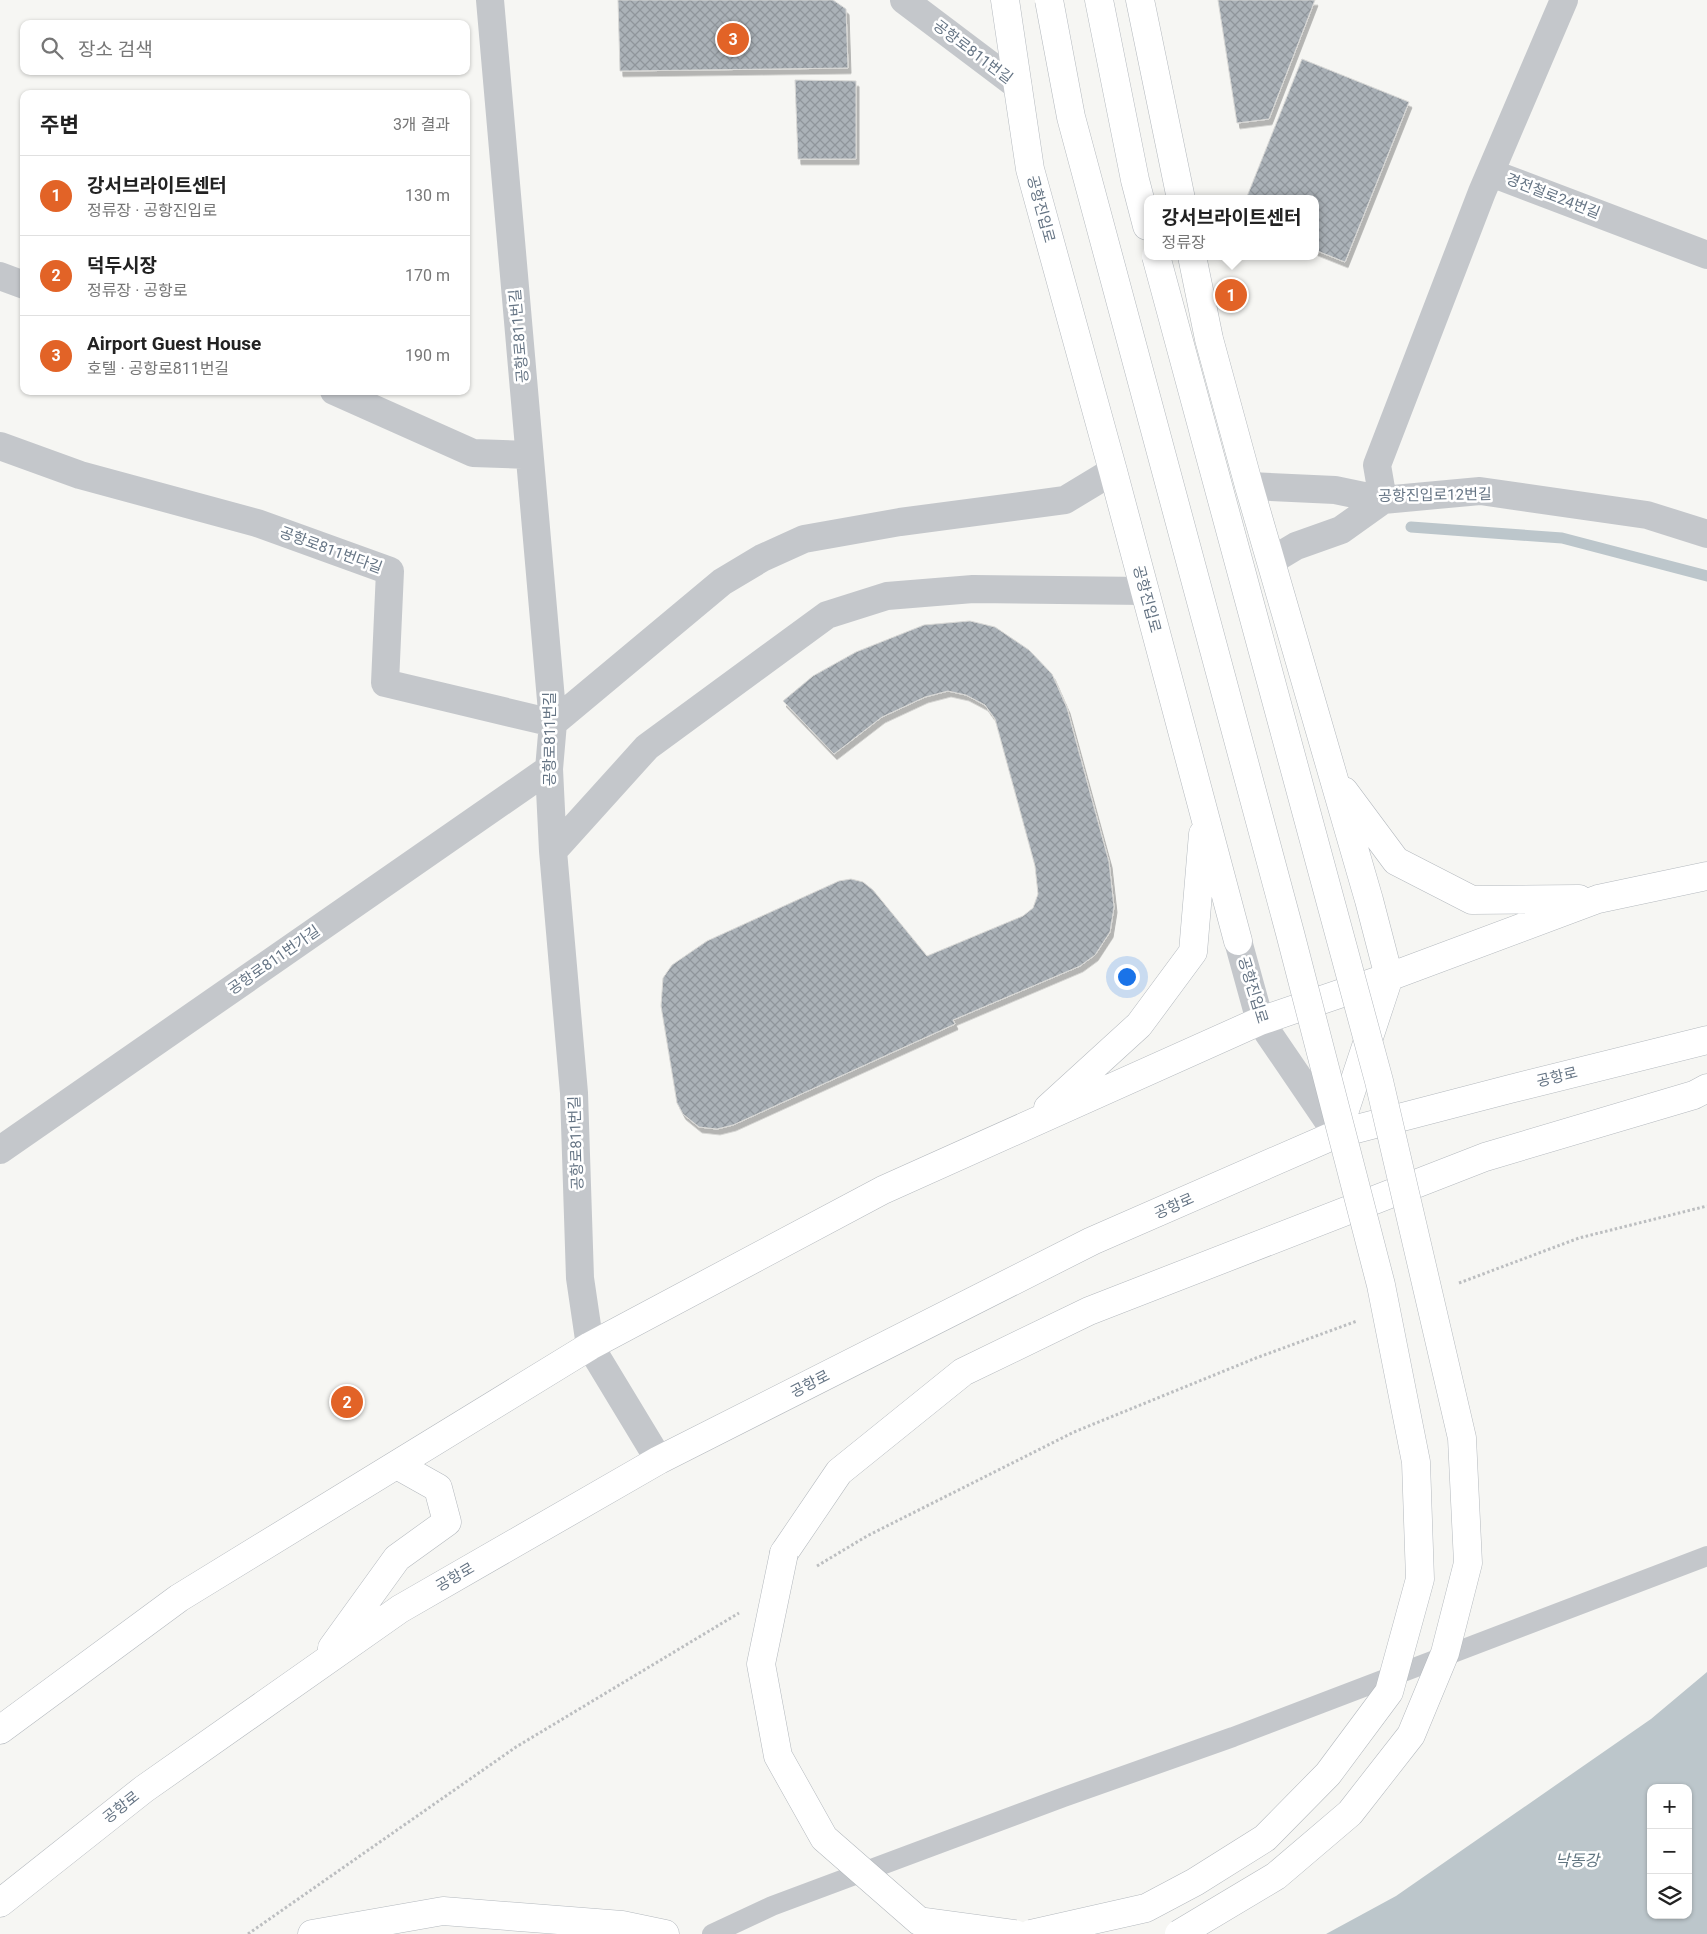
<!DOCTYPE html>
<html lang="ko">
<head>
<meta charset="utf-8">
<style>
  :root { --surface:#fff; --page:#f2f2f2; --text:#222; --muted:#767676; --line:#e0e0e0; --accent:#e26327 }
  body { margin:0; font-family:Roboto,"Noto Sans KR",sans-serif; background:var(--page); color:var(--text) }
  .controls { position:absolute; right:15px; bottom:15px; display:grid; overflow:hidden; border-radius:10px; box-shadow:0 1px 4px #0004 }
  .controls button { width:45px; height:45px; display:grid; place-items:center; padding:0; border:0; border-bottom:1px solid var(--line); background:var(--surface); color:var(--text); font:25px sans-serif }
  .you { position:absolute; left:1126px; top:976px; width:18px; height:18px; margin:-12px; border:4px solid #fff; border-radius:50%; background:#1a73e8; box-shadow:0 0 0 8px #1a73e833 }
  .badge { display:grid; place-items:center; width:32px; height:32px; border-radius:50%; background:var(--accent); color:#fff; font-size:16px; font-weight:700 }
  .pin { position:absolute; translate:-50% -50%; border:2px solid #fff; box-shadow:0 1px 5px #0006 }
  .popup { position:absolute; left:1144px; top:195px; width:175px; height:65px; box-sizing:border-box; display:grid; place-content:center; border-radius:10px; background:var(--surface); filter:drop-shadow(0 1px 4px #0005); font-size:16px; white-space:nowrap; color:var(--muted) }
  .popup b { font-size:19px; color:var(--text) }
  .popup::after { content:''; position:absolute; left:50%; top:100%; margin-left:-10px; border:10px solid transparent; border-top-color:var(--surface) }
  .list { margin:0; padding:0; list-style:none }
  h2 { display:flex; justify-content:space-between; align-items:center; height:65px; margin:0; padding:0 20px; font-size:21px }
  h2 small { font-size:16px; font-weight:400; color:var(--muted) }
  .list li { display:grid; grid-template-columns:32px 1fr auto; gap:15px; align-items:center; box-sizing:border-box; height:80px; padding:0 20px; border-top:1px solid var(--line) }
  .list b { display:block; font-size:19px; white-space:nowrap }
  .list p { margin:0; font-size:16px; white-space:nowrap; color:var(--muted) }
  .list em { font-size:16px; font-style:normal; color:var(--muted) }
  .icon { flex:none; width:28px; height:28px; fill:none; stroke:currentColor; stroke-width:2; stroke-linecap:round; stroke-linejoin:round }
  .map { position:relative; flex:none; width:1707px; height:1934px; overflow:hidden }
  .search { position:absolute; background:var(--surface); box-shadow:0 1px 4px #0004; left:20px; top:20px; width:450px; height:55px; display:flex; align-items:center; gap:12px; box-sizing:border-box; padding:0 18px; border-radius:10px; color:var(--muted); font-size:19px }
  .panel { position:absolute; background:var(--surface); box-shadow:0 1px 4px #0004; left:20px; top:90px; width:450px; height:305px; border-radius:10px }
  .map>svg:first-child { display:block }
  .water { fill:#bcc6cb; fill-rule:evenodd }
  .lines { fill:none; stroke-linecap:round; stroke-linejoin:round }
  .stream { stroke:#bcc6cb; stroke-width:11 }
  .building { fill:url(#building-cross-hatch); stroke:#d8d8d6; filter:url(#shadow) }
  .secondary-casing { stroke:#b4b9be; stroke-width:29 }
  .path { stroke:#bcbec0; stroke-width:3; stroke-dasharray:2.5 2.5; stroke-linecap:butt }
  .service { stroke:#c4c7cb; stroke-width:20 }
  .minor { stroke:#c4c7cb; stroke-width:28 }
  .secondary { stroke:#fff; stroke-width:28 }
  .secondary-bridge-casing { stroke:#b4b9be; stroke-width:29; stroke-linecap:butt }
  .secondary-bridge { stroke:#fff; stroke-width:28 }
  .labels { text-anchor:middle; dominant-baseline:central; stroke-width:5; stroke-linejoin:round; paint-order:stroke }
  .street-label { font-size:15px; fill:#657484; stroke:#fff }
  .water-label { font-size:16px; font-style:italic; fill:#617580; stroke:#fff }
</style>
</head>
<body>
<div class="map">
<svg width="1707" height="1934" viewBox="0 0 1707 1934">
  <defs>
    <pattern id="building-cross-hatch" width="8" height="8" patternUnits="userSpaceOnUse" patternTransform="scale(1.25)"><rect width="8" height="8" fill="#abb2b8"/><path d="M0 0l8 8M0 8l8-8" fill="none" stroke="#8f959b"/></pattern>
    <filter id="shadow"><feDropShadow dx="3" dy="5.5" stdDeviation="0" flood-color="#0004"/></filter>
  </defs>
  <rect width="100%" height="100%" fill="#f6f6f3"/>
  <path class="water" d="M 1707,1672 L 1707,1934 L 1326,1934 L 1396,1896 L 1651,1719 ZM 1651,1788 L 1688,1788 L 1688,1915 L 1651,1915 Z"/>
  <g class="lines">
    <path class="stream" d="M 1411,527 L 1562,538 L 1707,576"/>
  </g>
  <path class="building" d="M 618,0 L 833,0 L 846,9 L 848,68 L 620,71 Z
    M 1218,0 L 1315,0 L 1269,119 L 1237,123 Z
    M 1302,59 L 1409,102 L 1345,262 L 1315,250 L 1315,199 L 1246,199 Z
    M 795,80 L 856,81 L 856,159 L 798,159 Z
    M 970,621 L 995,627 L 1029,650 L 1052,674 L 1067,708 L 1109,862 L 1114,907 L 1110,932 L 1095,955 L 1080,966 L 953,1020 L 955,1024 L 733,1125 L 717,1129 L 699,1127 L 683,1114 L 677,1103 L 661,1006 L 663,978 L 672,965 L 707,941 L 839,881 L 851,879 L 863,882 L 873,890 L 927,956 L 1023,916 L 1033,908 L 1038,894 L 1035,866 L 995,719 L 985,705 L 966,695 L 948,691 L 925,697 L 882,717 L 834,754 L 783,701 L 813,676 L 856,652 L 924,625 Z"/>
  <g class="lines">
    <g class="secondary-casing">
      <path id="secondary" d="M 1005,0 L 1030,169 L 1113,471 L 1238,941
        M 1099,0 L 1135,180 L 1147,226
        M 1140,0 L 1181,199
        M 1192,256 L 1209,339 L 1249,486 L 1369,900 L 1389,977 L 1337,1134
        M 1344,791 L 1396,861 L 1472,900 L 1579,899
        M 1048,1108 L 1139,1025 L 1193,952 L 1203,834
        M 784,1553 L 839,1472 L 963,1372 L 1089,1311 L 1485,1157 L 1694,1095 L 1707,1088
        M 332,1648 L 397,1558 L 447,1522 L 438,1488 L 397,1465
        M 0,1730 L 179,1598 L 590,1346 L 883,1190 L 1260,1021 L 1389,977 L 1598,899 L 1707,876
        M 0,1903 L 144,1789 L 400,1609 L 659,1460 L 1092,1241 L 1337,1134 L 1510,1089 L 1707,1040
        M 312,1934 L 443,1911 L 622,1925 L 665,1934"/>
    </g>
    <path class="path" d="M 1459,1283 L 1579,1238 L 1707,1206
      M 817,1566 L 867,1536 L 1074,1432 L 1256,1358 L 1357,1321
      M 248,1934 L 516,1747 L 739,1613"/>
    <path class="service" d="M 712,1934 L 772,1906 L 1064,1797 L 1233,1737 L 1707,1556"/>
    <path class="minor" d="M 490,0 L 553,723 L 549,769 L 553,851 L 574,1093 L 580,1278 L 590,1346 L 659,1460
      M 904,0 L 1018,86
      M 1491,173 L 1707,255
      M 0,276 L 24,285
      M 334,391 L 473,453 L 529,455
      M 0,446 L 80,475 L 257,523 L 390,571 L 385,683 L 553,723 L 722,582 L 762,558 L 804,539 L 900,522 L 1065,500 L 1113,471
      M 1249,486 L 1335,490 L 1383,500 L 1480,491 L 1647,515 L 1707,534
      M 1271,561 L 1296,546 L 1341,530 L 1383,500 L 1377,465 L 1482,192 L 1564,0
      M 553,851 L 647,747 L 827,615 L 887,596 L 973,589 L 1145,591
      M 1238,941 L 1260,1021 L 1337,1134
      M 0,1150 L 549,769"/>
    <use href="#secondary" class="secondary"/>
    <g class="secondary-bridge-casing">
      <path id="secondary-bridge" d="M 1156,256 L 1379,1081 L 1462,1438 L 1468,1563 L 1445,1653 L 1411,1735 L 1350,1813 L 1276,1876 L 1179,1934
        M 784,1553 L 761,1664 L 778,1756 L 824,1838 L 919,1921 L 1015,1934
        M 1031,1934 L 1146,1908 L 1195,1882 L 1265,1838 L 1328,1774 L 1389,1692 L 1420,1579 L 1416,1462 L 1381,1285 L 1290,933 L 1071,117 L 1049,0"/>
    </g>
    <use href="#secondary-bridge" class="secondary-bridge"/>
  </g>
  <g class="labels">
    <g class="street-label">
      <text transform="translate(973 52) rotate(37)">공항로811번길</text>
      <text transform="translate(1553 196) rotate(21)">경전철로24번길</text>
      <text transform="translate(1041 209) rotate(75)">공항진입로</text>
      <text transform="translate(519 336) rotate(-95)">공항로811번길</text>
      <text transform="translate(1435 495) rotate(-1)">공항진입로12번길</text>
      <text transform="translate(331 550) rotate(20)">공항로811번다길</text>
      <text transform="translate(1147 599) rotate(75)">공항진입로</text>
      <text transform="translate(550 739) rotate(-90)">공항로811번길</text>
      <text transform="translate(274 960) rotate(-35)">공항로811번가길</text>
      <text transform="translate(1253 990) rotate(73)">공항진입로</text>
      <text transform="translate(1557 1077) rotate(-14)">공항로</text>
      <text transform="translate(576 1143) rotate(-92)">공항로811번길</text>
      <text transform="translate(1174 1206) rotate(-24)">공항로</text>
      <text transform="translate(810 1384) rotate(-27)">공항로</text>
      <text transform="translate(455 1577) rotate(-30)">공항로</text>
      <text transform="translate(121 1807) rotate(-38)">공항로</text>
    </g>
    <g class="water-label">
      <text x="1577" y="1860">낙동강</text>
    </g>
  </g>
</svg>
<div class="controls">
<button>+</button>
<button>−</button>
<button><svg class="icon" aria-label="layers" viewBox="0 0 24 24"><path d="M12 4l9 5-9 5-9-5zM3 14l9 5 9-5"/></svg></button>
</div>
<div class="you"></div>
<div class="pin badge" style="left:1231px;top:295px">1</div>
<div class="popup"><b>강서브라이트센터</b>정류장</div>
<div class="pin badge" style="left:347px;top:1402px">2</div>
<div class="pin badge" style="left:733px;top:39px">3</div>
<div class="search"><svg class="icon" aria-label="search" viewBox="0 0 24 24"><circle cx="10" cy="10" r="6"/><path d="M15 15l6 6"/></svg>장소 검색</div>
<section class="panel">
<h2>주변<small>3개 결과</small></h2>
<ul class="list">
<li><span class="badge">1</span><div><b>강서브라이트센터</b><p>정류장 · 공항진입로</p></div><em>130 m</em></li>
<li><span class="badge">2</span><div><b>덕두시장</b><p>정류장 · 공항로</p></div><em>170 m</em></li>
<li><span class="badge">3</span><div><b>Airport Guest House</b><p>호텔 · 공항로811번길</p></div><em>190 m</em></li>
</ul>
</section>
</div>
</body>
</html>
